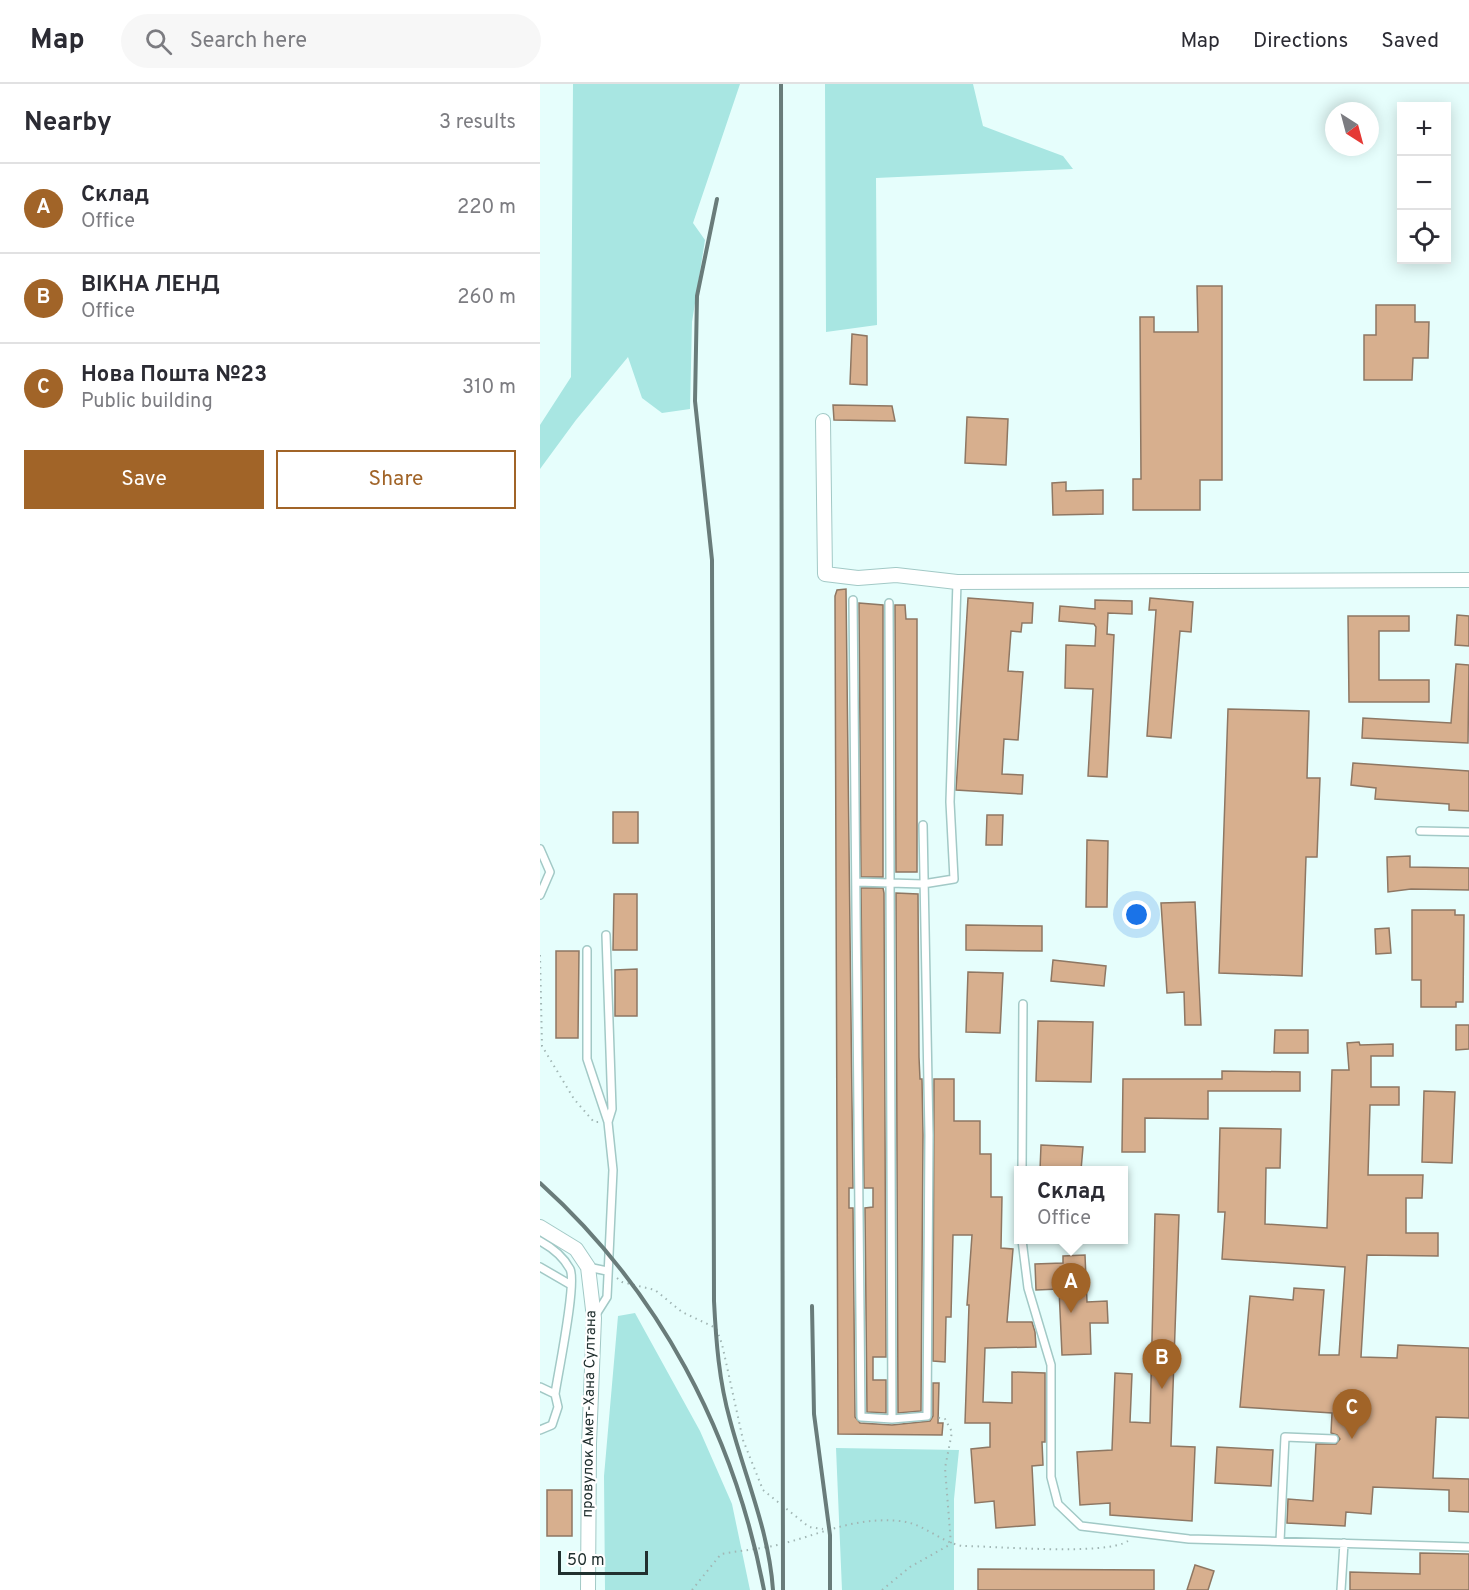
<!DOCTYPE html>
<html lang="en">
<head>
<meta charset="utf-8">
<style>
  :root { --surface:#fff; --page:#f7f7f7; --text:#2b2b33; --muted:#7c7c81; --line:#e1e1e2; --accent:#a16428 }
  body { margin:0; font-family:Overpass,sans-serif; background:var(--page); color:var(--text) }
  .controls { position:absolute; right:18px; top:18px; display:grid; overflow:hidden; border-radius:0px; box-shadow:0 3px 15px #0003 }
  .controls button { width:54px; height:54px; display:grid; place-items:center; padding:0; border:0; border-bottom:2px solid var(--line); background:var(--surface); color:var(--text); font:30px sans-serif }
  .compass { position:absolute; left:785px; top:18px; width:54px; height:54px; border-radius:50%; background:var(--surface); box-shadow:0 3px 15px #0003; rotate:144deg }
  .scale { position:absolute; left:18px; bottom:15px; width:90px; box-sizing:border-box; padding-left:6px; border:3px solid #21302f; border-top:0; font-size:16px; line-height:21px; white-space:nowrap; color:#21302f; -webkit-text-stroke:4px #fff; paint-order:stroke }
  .you { position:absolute; left:597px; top:831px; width:21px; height:21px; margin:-15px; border:4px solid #fff; border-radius:50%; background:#1a73e8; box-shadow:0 0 0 9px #1a73e833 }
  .badge { display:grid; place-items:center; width:39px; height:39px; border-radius:50%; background:var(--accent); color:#fff; font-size:20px; font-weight:700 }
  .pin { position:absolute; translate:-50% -50px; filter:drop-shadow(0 2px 3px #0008) }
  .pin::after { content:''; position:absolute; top:32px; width:21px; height:18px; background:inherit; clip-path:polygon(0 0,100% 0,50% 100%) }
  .popup { position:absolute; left:474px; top:1082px; width:114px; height:78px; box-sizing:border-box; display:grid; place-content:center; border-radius:0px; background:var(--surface); filter:drop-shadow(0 2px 4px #0005); font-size:20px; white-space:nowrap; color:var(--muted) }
  .popup b { font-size:22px; color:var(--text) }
  .popup::after { content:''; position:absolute; left:50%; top:100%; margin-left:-12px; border:12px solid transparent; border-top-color:var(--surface) }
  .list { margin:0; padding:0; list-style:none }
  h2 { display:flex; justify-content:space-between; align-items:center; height:78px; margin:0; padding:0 24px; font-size:26px }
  h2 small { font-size:20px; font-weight:400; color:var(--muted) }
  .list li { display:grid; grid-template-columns:39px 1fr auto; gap:18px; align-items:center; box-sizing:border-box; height:90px; padding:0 24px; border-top:2px solid var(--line) }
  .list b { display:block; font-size:22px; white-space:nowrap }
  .list p { margin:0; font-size:20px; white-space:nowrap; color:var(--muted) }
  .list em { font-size:20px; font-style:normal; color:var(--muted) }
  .actions { display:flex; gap:12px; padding:18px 24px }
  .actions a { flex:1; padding:14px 0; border:2px solid var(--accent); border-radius:0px; text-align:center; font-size:21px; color:var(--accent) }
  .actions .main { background:var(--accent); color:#fff }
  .icon { flex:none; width:33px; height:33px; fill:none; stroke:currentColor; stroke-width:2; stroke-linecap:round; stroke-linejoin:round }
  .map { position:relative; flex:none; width:929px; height:1506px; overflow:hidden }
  header { display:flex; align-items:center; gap:36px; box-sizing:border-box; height:84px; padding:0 30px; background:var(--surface); border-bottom:2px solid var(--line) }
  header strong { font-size:28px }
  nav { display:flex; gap:33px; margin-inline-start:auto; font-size:21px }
  .search { width:420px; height:54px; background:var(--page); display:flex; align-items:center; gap:15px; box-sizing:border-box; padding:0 21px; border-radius:33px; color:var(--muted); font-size:22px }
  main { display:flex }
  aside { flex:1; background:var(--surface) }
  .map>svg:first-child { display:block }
  .green { fill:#a8e6e2 }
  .building { fill:#d7af8e; stroke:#8e7763; stroke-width:1.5 }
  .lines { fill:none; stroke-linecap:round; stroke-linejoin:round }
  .lane-casing { stroke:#a2c9c6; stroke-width:10 }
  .street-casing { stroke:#a2c9c6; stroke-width:16 }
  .path { stroke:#a1b6b4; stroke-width:2; stroke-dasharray:1.5 4.5; stroke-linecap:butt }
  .lane { stroke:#fff; stroke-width:7 }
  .street { stroke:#fff; stroke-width:14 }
  .rail { stroke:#697c7a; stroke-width:4 }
  .labels { text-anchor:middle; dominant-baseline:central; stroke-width:4.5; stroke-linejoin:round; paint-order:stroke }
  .street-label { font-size:15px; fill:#21302f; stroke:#fff }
</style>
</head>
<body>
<header>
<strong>Map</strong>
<div class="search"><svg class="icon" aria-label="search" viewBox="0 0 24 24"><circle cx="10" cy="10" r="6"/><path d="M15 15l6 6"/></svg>Search here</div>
<nav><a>Map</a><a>Directions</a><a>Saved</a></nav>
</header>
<main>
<aside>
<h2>Nearby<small>3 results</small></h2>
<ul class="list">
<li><span class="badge">A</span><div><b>Склад</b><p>Office</p></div><em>220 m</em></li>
<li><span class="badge">B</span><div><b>ВІКНА ЛЕНД</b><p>Office</p></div><em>260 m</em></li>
<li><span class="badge">C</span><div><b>Нова Пошта №23</b><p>Public building</p></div><em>310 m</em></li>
</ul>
<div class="actions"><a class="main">Save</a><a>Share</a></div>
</aside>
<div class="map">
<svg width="929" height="1506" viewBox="0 0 929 1506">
  <rect width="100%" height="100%" fill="#e6fefc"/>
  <path class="green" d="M 33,0 L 200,0 L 153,139 L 165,156 L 152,238 L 150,325 L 122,329 L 102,314 L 88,273 L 36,336 L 0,385 L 0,341 L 31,293 Z
    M 285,0 L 433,0 L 443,42 L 523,72 L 533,85 L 336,94 L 337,241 L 286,248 Z
    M 95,1229 L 160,1347 L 192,1420 L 210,1506 L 65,1506 L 64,1392 L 78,1232 Z
    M 296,1364 L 419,1366 L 414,1415 L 414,1506 L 302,1506 Z"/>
  <path class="building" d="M 657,202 L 682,202 L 682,396 L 660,396 L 660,426 L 593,426 L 593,395 L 601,395 L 600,233 L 614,233 L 614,248 L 658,248 Z
    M 836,221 L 875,221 L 875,238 L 889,238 L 888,274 L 873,274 L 872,296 L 824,296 L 824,251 L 836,251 Z
    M 312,250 L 327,252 L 327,301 L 310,300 Z
    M 293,321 L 352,322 L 355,337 L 294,336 Z
    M 427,333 L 468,335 L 466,381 L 425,379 Z
    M 526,398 L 526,407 L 563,406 L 563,430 L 513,431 L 512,399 Z
    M 306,505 L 313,1104 L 309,1104 L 309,1124 L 313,1124 L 315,1333 L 320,1339 L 352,1341 L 390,1337 L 393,1332 L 393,1299 L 399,1299 L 398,1339 L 403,1339 L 402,1351 L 298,1350 L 295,512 L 297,506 Z
    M 428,514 L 493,519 L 492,539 L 482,539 L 481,548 L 471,547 L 468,587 L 483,588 L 478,656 L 464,655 L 462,690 L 483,691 L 482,710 L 416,706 Z
    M 610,514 L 653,518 L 651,548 L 640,547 L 631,654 L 607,652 L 616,526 L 609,526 Z
    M 555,516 L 592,517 L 592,530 L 568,529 L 567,550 L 574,551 L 567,693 L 548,692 L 553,605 L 525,604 L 526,561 L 555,562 L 556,543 L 554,540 L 519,537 L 520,522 L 555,525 Z
    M 319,519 L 343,521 L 343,793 L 321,793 Z
    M 355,521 L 365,521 L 366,535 L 377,535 L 377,788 L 356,788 Z
    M 917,531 L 929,532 L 929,562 L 915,561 Z
    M 808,532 L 869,532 L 869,547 L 839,547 L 839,596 L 889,596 L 889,618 L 809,618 Z
    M 916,580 L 929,581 L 928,659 L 822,654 L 823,634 L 911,639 Z
    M 688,625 L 769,627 L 767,694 L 780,694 L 777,773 L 766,773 L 762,892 L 679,889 Z
    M 813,679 L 929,687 L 929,727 L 909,726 L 909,720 L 835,715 L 836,704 L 811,701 Z
    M 73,728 L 98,728 L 98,759 L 73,759 Z
    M 447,731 L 463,731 L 462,761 L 446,761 Z
    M 547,756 L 568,757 L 567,823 L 546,823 Z
    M 870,772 L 870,783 L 929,784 L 929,806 L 871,805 L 848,808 L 847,773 Z
    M 321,804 L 343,804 L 344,809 L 346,1273 L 333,1273 L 333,1296 L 346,1296 L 346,1329 L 327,1328 L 325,1124 L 333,1123 L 333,1104 L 324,1104 Z
    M 356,809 L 378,810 L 379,973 L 380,995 L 382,995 L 383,1051 L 381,1327 L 358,1329 Z
    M 74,810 L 97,810 L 97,866 L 73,866 Z
    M 655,818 L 661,941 L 645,941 L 644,908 L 627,909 L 621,819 Z
    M 872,826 L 915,826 L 915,831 L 924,831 L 923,918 L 916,918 L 916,923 L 881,923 L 881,896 L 872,896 Z
    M 426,841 L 502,842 L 502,867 L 426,866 Z
    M 849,844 L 851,869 L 836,870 L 835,845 Z
    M 16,867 L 39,867 L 38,954 L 16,954 Z
    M 513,876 L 566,882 L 564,902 L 511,897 Z
    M 97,885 L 97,932 L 75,932 L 75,886 Z
    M 428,888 L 463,889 L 460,949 L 426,948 Z
    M 498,937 L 553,938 L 551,998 L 496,997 Z
    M 916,941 L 929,941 L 929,965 L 916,966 Z
    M 735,946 L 768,946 L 768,969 L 734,969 Z
    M 819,958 L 820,961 L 853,960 L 853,972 L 831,972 L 831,1003 L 859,1003 L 859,1021 L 830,1021 L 828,1091 L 883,1091 L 882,1114 L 866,1114 L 866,1149 L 898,1149 L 898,1172 L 827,1171 L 821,1273 L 857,1274 L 858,1261 L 929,1264 L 929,1334 L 896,1333 L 893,1394 L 929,1395 L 929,1428 L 909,1427 L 909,1406 L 833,1403 L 831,1430 L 806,1428 L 805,1442 L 747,1439 L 748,1415 L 773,1417 L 776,1360 L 796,1360 L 800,1355 L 797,1351 L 791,1349 L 792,1329 L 700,1323 L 710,1212 L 753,1216 L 754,1204 L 784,1206 L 779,1271 L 799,1271 L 805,1183 L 682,1175 L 685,1128 L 678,1128 L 680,1044 L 741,1045 L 740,1084 L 726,1084 L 725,1140 L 787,1144 L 792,986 L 809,986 L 807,959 Z
    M 682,987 L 760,988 L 760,1007 L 668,1007 L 668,1035 L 605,1034 L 605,1068 L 582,1068 L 583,995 L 682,995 Z
    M 394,995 L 414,995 L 414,1037 L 440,1037 L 440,1070 L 451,1070 L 451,1113 L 462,1113 L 461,1164 L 473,1165 L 467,1238 L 492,1238 L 495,1248 L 496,1263 L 445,1264 L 443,1318 L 472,1319 L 472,1288 L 505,1289 L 505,1358 L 502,1358 L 503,1381 L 492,1382 L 495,1441 L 456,1444 L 454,1417 L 435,1419 L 431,1365 L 450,1363 L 450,1339 L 425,1339 L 429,1221 L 427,1221 L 432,1151 L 413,1151 L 411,1233 L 406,1233 L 405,1278 L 393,1277 Z
    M 884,1007 L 915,1008 L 912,1079 L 882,1078 Z
    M 501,1061 L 543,1063 L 541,1086 L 500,1086 Z
    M 615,1130 L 639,1131 L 631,1362 L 655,1363 L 652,1437 L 570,1431 L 570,1419 L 540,1421 L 537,1368 L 572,1366 L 575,1289 L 592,1290 L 590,1338 L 610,1339 Z
    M 545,1171 L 547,1218 L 567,1217 L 568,1239 L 550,1239 L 551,1270 L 522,1271 L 519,1205 L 496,1206 L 495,1180 L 523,1179 L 523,1172 Z
    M 677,1363 L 733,1366 L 731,1402 L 675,1399 Z
    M 7,1406 L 32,1406 L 32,1452 L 7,1452 Z
    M 880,1469 L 929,1470 L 929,1506 L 810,1506 L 810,1488 L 880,1490 Z
    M 655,1481 L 674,1487 L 668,1506 L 647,1506 Z
    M 438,1485 L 614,1486 L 614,1506 L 438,1506 Z"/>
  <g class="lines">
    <g class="lane-casing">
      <path id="lane" d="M 313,516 L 321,1333 L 352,1335 L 387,1332 L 389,1051 L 383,741
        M 349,519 L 352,1335
        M 880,747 L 929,748
        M 0,765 L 10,788 L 0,811
        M 317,798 L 383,800 L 414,795 L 410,718 L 417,498
        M 47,866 L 47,975 L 68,1038
        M 482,1086 L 483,920
        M 482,1156 L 488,1204 L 511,1281 L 511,1393 L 518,1420 L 541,1442 L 649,1455 L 929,1463
        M 0,1157 C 13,1164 23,1172 30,1185 C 37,1199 18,1289 15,1310 L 18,1323 L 12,1341 L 0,1346
        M 0,1183 L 31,1201
        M 48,1183 L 67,1187
        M 55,1232 L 67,1213 L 73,1086 L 68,1038 L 72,1025 L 66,851
        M 0,1303 L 15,1310
        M 740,1457 L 745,1353 L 794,1355
        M 801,1506 L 804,1459"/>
    </g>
    <g class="street-casing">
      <path id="street" d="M 283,337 L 285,490 L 318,494 L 356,491 L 417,498 L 929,496
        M 0,1143 L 36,1165 L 48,1183 L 54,1234 L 49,1360 L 48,1506"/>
    </g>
    <path class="path" d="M 0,871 L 2,962 L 34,1015 L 54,1038 L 59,1038
      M 77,1194 L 82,1198 L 115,1206 L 142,1228 L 176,1244 L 182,1260 L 203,1356 L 223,1406 L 269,1443 L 283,1445
      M 152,1506 L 181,1470 C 203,1466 224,1465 245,1459 C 286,1448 316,1433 360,1437 C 384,1439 401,1459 423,1462 C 455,1462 565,1472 588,1457
      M 342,1506 L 370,1483 L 411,1460 L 405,1384 L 412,1348 L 405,1335 L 395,1333"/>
    <use href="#lane" class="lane"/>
    <use href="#street" class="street"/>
    <path class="rail" d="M 241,0 L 243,1506
      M 177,115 L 157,212 L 155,317 L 172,476 L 174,1217 C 176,1257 179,1297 190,1336 C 205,1393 229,1447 233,1506
      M 0,1099 C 119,1206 194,1349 224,1506
      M 272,1222 L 274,1330 L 290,1451 L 290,1506"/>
  </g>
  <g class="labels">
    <g class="street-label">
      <text transform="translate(50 1330) rotate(-89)">провулок Амет-Хана Султана</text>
    </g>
  </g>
</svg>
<div class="controls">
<button>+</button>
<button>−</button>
<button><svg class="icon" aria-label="locate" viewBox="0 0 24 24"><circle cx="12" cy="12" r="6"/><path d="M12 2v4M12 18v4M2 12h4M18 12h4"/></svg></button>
</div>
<svg class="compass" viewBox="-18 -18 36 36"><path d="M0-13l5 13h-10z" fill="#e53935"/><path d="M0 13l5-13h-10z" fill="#7c7c81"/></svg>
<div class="scale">50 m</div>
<div class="you"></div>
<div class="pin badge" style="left:531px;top:1229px">A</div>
<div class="popup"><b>Склад</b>Office</div>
<div class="pin badge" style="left:622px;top:1305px">B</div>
<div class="pin badge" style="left:812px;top:1355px">C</div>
</div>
</main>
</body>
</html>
